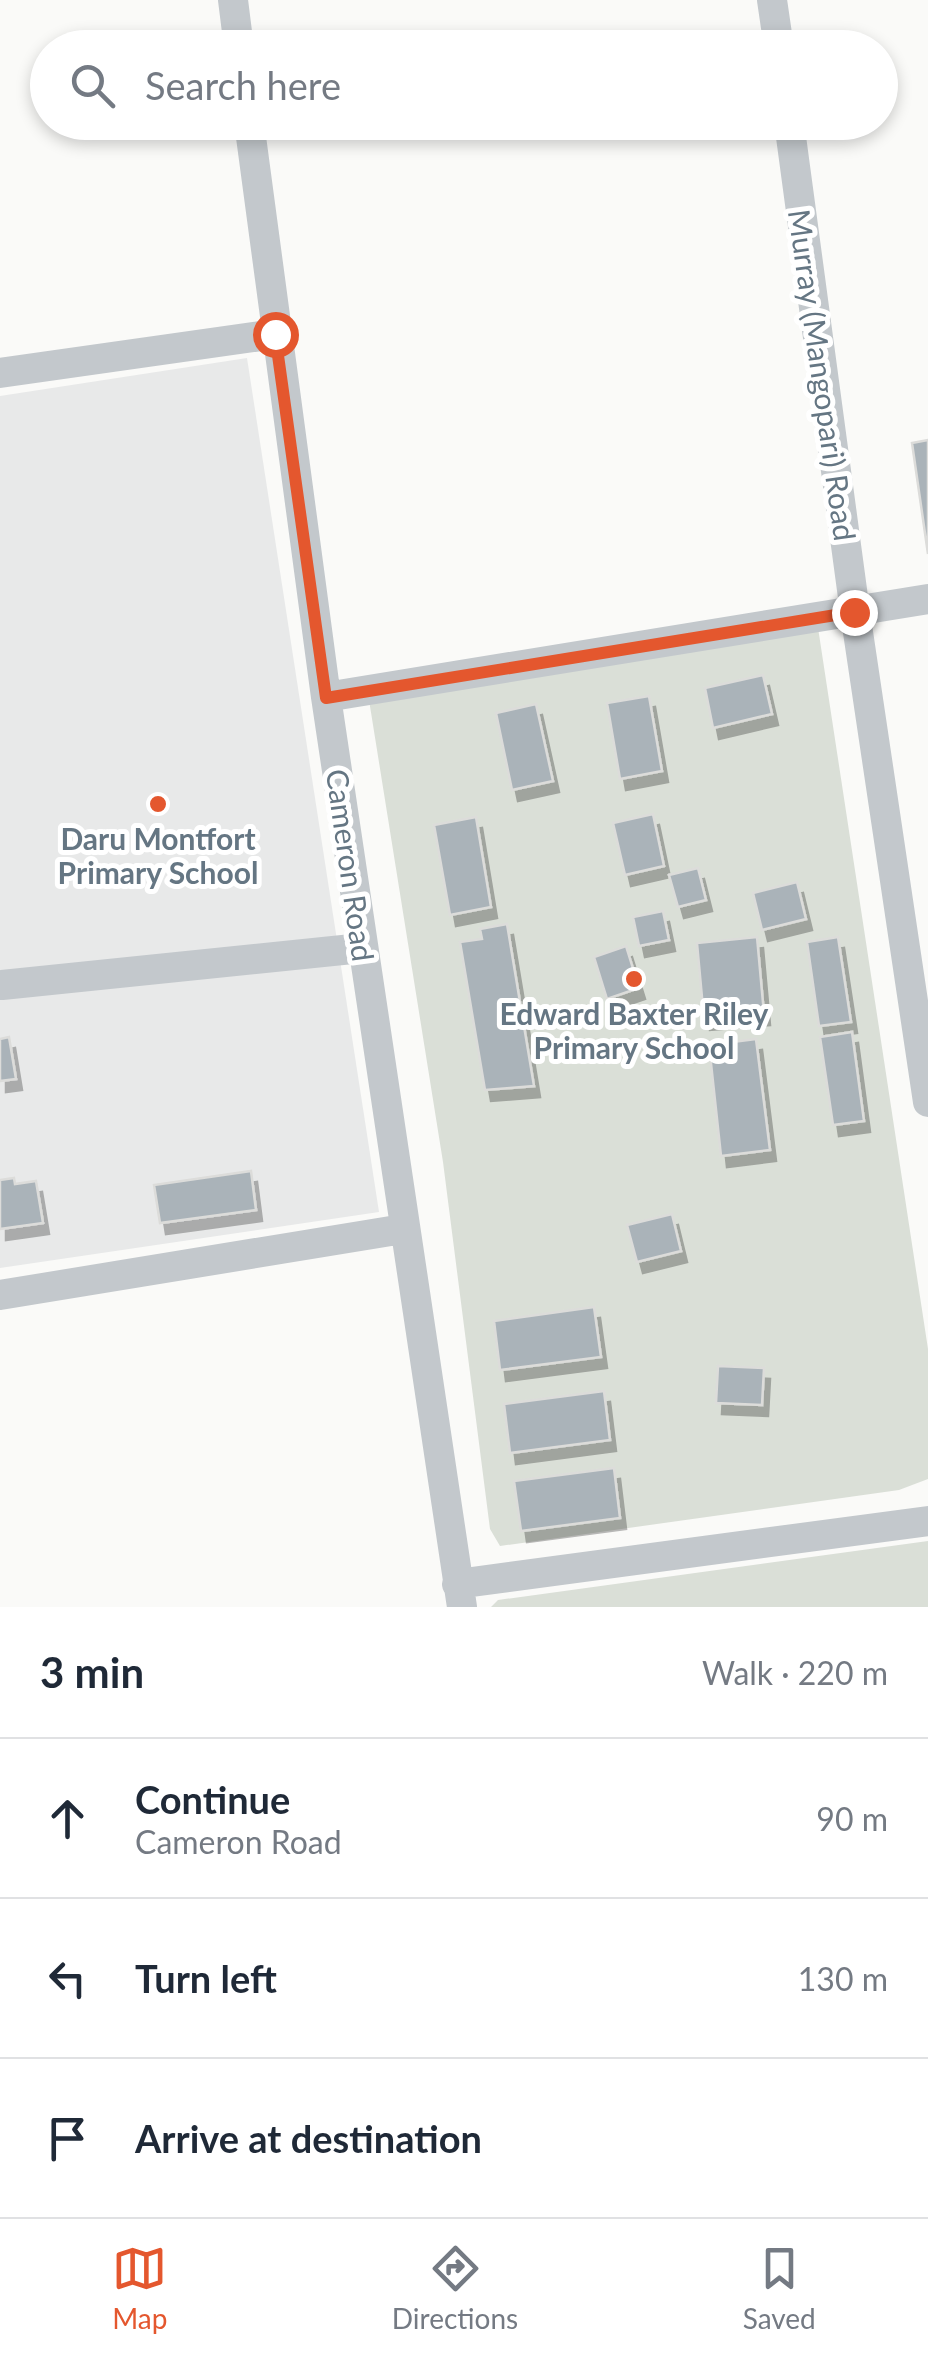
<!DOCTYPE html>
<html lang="en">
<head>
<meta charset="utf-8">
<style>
  :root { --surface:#fff; --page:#f2f2f3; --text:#1f2937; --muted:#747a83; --line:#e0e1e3; --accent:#e4572e }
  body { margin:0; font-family:Lato,sans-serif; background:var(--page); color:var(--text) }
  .stop { position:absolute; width:30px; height:30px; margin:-22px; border:8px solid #e4572e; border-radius:50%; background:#fff }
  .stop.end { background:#e4572e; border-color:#fff; box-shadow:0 2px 10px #0008 }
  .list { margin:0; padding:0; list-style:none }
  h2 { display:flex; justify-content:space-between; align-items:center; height:130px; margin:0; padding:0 40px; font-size:42px }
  h2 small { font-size:32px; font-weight:400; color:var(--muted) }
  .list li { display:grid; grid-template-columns:65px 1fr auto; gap:30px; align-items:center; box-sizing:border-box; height:160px; padding:0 40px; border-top:2px solid var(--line) }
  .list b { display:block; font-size:38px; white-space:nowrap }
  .list p { margin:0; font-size:32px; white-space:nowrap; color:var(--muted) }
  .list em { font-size:32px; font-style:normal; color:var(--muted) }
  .icon { flex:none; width:55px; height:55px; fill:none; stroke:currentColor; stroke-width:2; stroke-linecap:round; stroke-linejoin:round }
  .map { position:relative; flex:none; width:928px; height:1607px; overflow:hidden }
  .search { position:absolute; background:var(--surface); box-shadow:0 5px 15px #0003; left:30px; right:30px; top:30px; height:110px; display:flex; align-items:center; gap:25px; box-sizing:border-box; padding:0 35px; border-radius:55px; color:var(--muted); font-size:38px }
  .sheet { height:610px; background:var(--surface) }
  nav { display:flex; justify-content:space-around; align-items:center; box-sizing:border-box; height:140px; border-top:2px solid var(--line); background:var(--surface); font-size:28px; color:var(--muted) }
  nav a { display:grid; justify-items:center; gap:5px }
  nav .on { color:var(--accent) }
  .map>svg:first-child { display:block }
  .built { fill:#e8e9e9 }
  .green { fill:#dadfd7 }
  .building { fill:#aab3b9; stroke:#dcdcda; stroke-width:2.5; filter:url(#shadow) }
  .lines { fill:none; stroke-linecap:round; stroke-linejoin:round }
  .street { stroke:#c3c8cc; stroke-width:30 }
  .route { stroke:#e4572e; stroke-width:12 }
  .poi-dot { fill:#e4572e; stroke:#fff; stroke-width:4 }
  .labels { text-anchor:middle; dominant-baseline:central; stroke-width:10; stroke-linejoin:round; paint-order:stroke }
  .street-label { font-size:30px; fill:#657683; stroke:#fff }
  .poi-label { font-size:30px; font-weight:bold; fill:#657683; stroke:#fff }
</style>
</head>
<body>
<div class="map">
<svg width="928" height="1607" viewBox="0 0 928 1607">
  <defs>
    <filter id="shadow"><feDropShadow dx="6" dy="11" stdDeviation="0" flood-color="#0004"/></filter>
  </defs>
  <rect width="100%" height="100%" fill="#fafaf8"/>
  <path class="built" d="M 247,358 L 379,1212 L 0,1268 L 0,396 Z"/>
  <path class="green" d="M 815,608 L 928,1349 L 928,1479 L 899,1490 L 500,1546 L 490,1529 L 443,1162 L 369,700 Z
    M 928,1541 L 928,1607 L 491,1607 L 498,1600 Z"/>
  <path class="building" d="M 928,440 L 928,554 L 912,443 Z
    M 928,440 L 928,554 L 912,443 Z
    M 763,675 L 772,714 L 713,728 L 705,688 Z
    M 649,696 L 662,771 L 620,779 L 607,703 Z
    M 536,704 L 553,781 L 512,790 L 496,713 Z
    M 653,814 L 664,866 L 625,875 L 613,823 Z
    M 476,817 L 491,907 L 450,915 L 434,825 Z
    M 698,868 L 706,900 L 678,907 L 669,875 Z
    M 797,882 L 806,919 L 762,930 L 753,893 Z
    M 663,911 L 669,940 L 639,946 L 633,917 Z
    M 507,924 L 534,1086 L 485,1090 L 460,942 L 482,939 L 480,929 Z
    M 757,937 L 764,1014 L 704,1019 L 697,943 Z
    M 838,937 L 851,1022 L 819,1026 L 807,942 Z
    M 626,946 L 639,988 L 607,999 L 594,957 Z
    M 852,1032 L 864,1121 L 833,1125 L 820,1037 Z
    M 9,1037 L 16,1079 L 0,1081 L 0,1039 Z
    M 756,1039 L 770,1150 L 721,1156 L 709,1045 Z
    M 251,1171 L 256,1210 L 160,1223 L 154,1185 Z
    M 14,1178 L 15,1184 L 36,1181 L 43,1223 L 0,1229 L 0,1180 Z
    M 672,1214 L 681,1251 L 637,1262 L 627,1225 Z
    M 594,1307 L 601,1357 L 500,1370 L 494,1321 Z
    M 718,1366 L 764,1368 L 762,1405 L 716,1403 Z
    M 604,1391 L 610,1440 L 510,1453 L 504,1404 Z
    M 614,1468 L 620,1518 L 521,1531 L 514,1481 Z"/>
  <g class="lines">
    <path class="street" d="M 233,0 L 239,48
      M 772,0 L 779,48
      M 249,122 L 326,697 L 462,1607
      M 789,122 L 855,612 L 928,1102
      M 0,373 L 275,334
      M 326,697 L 928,599
      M 2,985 L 362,948
      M 0,1295 L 403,1229
      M 457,1584 L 928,1521"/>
  </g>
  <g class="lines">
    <path class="route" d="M 275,334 L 326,698 L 854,612"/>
  </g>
  <g class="poi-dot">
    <circle cx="158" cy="804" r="10"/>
    <circle cx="634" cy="979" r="10"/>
  </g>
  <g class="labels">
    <g class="street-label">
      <text transform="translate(823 375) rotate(82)">Murray (Mangopari) Road</text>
      <text transform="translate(351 865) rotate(82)">Cameron Road</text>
    </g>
    <g class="poi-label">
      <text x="158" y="838">Daru Montfort<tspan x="158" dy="34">Primary School</tspan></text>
      <text x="634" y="1013">Edward Baxter Riley<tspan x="634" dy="34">Primary School</tspan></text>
    </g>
  </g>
</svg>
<div class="stop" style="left:275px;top:334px"></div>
<div class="stop end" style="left:854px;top:612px"></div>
<div class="search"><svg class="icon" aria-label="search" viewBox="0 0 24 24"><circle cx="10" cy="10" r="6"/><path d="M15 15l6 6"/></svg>Search here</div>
</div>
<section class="sheet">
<h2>3 min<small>Walk · 220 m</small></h2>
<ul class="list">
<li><svg class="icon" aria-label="ahead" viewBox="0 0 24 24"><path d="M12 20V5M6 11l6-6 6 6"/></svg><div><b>Continue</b><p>Cameron Road</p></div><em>90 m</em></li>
<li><svg class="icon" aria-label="left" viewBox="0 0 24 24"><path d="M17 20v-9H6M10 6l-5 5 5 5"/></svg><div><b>Turn left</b></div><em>130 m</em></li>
<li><svg class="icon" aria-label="arrive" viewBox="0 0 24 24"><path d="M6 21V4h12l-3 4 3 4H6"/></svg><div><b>Arrive at destination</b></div></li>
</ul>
</section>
<nav>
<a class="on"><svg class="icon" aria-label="map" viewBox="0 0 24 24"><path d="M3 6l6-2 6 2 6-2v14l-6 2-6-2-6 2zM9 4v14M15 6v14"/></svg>Map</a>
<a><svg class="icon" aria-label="directions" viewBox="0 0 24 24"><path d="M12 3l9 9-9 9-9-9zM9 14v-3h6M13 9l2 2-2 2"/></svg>Directions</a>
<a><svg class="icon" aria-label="saved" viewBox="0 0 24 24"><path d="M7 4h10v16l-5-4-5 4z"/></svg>Saved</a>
</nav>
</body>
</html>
